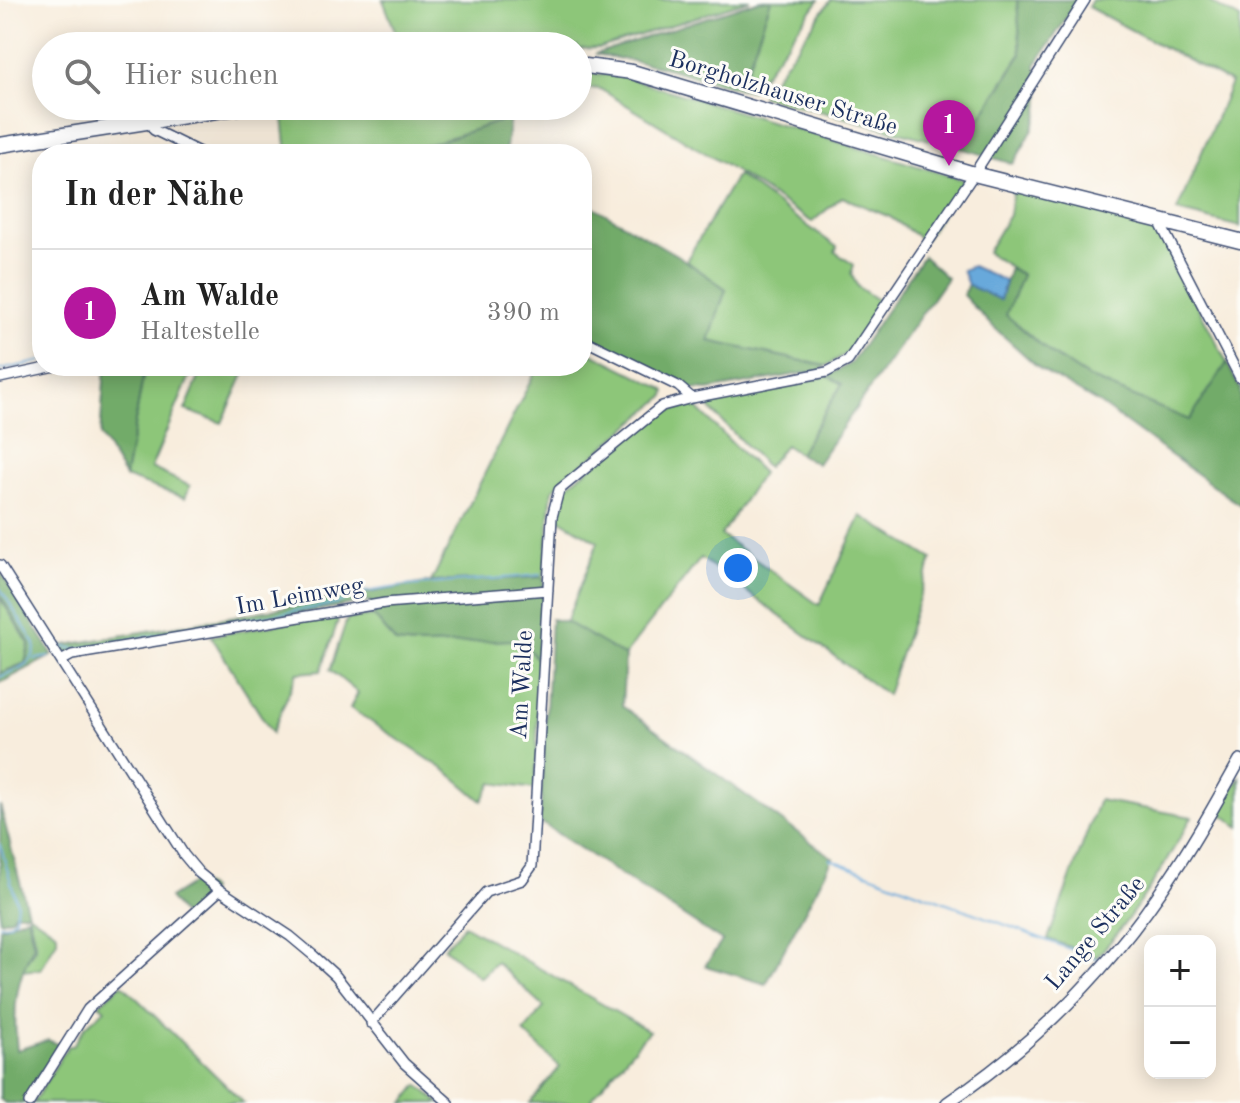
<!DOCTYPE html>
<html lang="de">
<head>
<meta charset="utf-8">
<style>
  :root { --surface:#fff; --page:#f2f2f2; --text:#222; --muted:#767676; --line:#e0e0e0; --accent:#b5179e }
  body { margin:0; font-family:"Old Standard TT",serif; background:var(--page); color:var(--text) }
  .controls { position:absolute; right:24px; bottom:24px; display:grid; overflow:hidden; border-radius:16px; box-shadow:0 4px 20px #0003 }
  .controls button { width:72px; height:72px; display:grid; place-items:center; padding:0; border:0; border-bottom:2px solid var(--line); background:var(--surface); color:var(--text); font:40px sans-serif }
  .you { position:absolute; left:738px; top:568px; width:28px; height:28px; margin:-20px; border:6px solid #fff; border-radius:50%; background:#1a73e8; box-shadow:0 0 0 12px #1a73e833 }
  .badge { display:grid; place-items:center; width:52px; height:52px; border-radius:50%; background:var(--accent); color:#fff; font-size:26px; font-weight:700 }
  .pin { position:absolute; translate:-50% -66px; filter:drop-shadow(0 2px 4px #0008) }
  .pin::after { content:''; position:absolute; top:42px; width:28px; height:24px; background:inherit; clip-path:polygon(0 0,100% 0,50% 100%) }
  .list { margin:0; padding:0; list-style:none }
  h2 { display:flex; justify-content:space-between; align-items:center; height:104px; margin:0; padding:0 32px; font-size:34px }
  h2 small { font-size:26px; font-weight:400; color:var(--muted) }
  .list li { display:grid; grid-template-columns:52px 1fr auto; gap:24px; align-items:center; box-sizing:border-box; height:128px; padding:0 32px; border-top:2px solid var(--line) }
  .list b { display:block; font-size:30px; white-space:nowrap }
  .list p { margin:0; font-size:26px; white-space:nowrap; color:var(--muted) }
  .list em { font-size:26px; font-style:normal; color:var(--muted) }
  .icon { flex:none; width:44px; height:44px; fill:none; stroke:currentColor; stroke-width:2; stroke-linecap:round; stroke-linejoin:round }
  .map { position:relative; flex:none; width:1240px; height:1103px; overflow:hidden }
  .search { position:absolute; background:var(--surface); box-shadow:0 4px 20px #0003; left:32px; top:32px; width:560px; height:88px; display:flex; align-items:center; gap:20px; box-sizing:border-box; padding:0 28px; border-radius:44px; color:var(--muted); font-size:30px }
  .panel { position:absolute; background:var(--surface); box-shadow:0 4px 20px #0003; left:32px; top:144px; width:560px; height:232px; border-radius:32px }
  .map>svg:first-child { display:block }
  .green { fill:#8dc679; stroke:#547a6c; stroke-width:2 }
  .forest { fill:#72ab69; stroke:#466d64; stroke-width:2 }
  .water { fill:#68a9db; stroke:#426c9c; stroke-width:2 }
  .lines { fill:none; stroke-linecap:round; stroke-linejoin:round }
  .stream { stroke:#68a9db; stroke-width:2 }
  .minor-casing { stroke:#3c4c71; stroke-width:12 }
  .tertiary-casing { stroke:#3c4c71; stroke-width:14 }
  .primary-casing { stroke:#3c4c71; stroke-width:17 }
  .minor { stroke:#fff; stroke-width:9 }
  .tertiary { stroke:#fff; stroke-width:11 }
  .primary { stroke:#fff; stroke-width:14 }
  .labels { text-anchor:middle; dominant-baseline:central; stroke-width:6; stroke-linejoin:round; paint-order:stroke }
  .street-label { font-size:24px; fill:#1b2f5e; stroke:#fdfcf7 }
</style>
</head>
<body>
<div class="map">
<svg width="1240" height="1103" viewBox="0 0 1240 1103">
  <rect width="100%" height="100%" fill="#fdfcf7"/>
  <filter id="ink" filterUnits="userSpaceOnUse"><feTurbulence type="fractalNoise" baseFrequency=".0125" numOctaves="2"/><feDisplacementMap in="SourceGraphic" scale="16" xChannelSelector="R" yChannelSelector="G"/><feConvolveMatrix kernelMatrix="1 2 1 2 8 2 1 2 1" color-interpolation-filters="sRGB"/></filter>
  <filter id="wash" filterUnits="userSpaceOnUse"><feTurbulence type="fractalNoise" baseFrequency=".006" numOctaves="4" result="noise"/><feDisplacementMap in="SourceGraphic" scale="32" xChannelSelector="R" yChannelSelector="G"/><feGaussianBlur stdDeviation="1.8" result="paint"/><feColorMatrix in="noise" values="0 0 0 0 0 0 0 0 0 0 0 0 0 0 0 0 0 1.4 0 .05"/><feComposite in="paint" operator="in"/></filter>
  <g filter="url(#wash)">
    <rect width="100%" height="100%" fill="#f8eddd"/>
    <path class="green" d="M 383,0 L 750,0 L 600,48 L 578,49 L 578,46 L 401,46 Z
      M 771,0 L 819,0 L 751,91 L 740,89 Z
      M 831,0 L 1017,0 L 1021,54 L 961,148 L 761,96 Z
      M 1092,0 L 1206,0 L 1240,19 L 1240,227 L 1177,211 L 1231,83 L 1088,7 Z
      M 578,72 L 621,76 L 964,180 L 924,241 L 890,217 L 842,197 L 812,222 L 733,170 L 600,89 L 578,87 Z
      M 292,106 L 509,106 L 510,118 L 415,149 L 413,154 L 287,154 L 282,108 Z
      M 737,175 L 837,247 L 835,252 L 854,265 L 851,274 L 858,287 L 882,303 L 847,353 L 826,366 L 709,341 L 726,289 L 686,261 Z
      M 1013,190 L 1157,227 L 1227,363 L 1190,421 L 1089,378 L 1050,353 L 1005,315 L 1022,275 L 987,252 L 1009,215 Z
      M 582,348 L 662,388 L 666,391 L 665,396 L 552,490 L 544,577 L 431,582 L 538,366 L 582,366 Z
      M 145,366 L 194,366 L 151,468 L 190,486 L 185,498 L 125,477 Z
      M 204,366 L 248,366 L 222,423 L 185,410 Z
      M 828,376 L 842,384 L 799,454 L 785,445 L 767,467 L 704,403 Z
      M 694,405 L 762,473 L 721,535 L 819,605 L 861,516 L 932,559 L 887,695 L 701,558 L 624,656 L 566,622 L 598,542 L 556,517 L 558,498 L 567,486 L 658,413 Z
      M 0,598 L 29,644 L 25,663 L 0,673 Z
      M 333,614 L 338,621 L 321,671 L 297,673 L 272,733 L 211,636 Z
      M 374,616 L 396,643 C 437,649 478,639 519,640 L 540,662 L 535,789 L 492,783 L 482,801 L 448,772 L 350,708 L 358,693 L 330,670 L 347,619 Z
      M 1240,777 L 1240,827 L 1219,812 Z
      M 1099,800 L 1192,817 C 1164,866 1135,915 1097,957 L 1048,939 Z
      M 28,913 L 57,933 L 57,940 L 41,969 L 21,971 L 36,946 Z
      M 464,925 L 649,1031 L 592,1098 L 594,1103 L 530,1103 L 560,1067 L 524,1032 L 544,1007 L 496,962 L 480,978 L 444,948 Z
      M 122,984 L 244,1103 L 33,1103 L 68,1046 L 73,1046 L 85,1027 L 105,1009 L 99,1004 Z
      M 418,1085 L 440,1103 L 404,1103 Z"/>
    <path class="forest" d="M 760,0 L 771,0 L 740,89 L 659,66 L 595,54 Z
      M 1017,0 L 1078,0 L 1036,65 C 1047,112 1036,125 1013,164 L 961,148 L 1021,55 Z
      M 510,118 L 505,154 L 413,154 L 415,149 Z
      M 582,200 L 680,257 L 726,289 L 709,341 L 826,366 L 822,370 L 708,390 L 692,389 L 582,336 Z
      M 923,256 L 947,278 L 817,464 L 799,454 L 842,384 L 828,376 L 851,363 Z
      M 1010,268 L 1022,275 L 1006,315 L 1050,353 L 1089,378 L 1189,420 L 1227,363 L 1240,389 L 1240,505 L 1100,404 L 1040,369 L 988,322 L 963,295 L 968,285 L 1000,299 Z
      M 105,366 L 145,366 L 125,477 L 100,436 Z
      M 0,571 L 53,655 L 0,683 L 0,673 L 25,664 L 30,644 L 0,595 Z
      M 544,577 L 540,662 L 519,640 C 477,639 437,649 396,643 L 374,616 L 370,601 L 64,654 L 60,646 L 431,582 Z
      M 551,619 L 566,622 L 625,656 L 622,706 L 833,858 L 766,984 L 705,966 L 722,941 L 540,822 Z
      M 0,805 L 28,913 L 14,913 L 12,918 L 0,921 Z
      M 196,881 L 210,889 L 207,898 L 185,918 L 169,898 Z
      M 27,916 L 34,945 C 15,982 13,1009 17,1050 L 48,1040 L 62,1046 L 24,1103 L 5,1103 L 0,1099 L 0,928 Z"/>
    <path class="water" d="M 972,266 L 1005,281 L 1000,300 L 968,285 L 962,270 Z"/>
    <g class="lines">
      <path class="stream" d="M 0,370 L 42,361
        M 0,588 L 35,644 C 36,665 17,669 0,677
        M 63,647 L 78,649 L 335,604 L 364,592 L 405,586 L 540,575
        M 35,659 L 49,657
        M 0,844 L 17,903 L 15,918 L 9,924 L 0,925
        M 830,859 L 1099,960"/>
    </g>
  </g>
  <g filter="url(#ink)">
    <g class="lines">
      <g class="minor-casing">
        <path id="minor" d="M 149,121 L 154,130 L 203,154
          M 1163,221 L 1162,227 L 1240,378
          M 582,339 L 678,386 L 692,398
          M 0,378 L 55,366
          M 0,565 L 184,855 L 199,873 L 220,890 L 290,936 L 314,956 L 336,976 L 404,1063 L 449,1103
          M 61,661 L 72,655 L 385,603 L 548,590
          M 371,1023 L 486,892 L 522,880 L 532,866 L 552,517 L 559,490 L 662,406 L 692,398 L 827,372 L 848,361 L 974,174 L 1085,0
          M 29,1103 L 88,1009 L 220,890"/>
      </g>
      <g class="tertiary-casing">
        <path id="tertiary" d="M 947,1103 C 1038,1042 1116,962 1175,870 C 1199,835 1219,797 1240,760"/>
      </g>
      <g class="primary-casing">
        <path id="primary" d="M 578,65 L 632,72 L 974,174 L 1240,241
          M 0,145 L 248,106"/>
      </g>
      <use href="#minor" class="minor"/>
      <use href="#tertiary" class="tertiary"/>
      <use href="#primary" class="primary"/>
    </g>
  </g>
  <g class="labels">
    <g class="street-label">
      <text transform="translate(783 94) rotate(17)">Borgholzhauser Straße</text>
      <text transform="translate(300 597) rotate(-10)">Im Leimweg</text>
      <text transform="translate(523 685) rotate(-87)">Am Walde</text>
      <text transform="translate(1096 934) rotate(-50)">Lange Straße</text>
    </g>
  </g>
</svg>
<div class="controls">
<button>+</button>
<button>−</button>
</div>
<div class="you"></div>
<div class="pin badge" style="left:949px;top:166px">1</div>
<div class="search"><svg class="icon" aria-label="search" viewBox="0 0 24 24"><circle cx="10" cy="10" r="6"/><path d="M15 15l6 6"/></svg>Hier suchen</div>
<section class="panel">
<h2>In der Nähe<small></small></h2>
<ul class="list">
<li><span class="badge">1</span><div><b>Am Walde</b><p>Haltestelle</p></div><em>390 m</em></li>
</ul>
</section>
</div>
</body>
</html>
